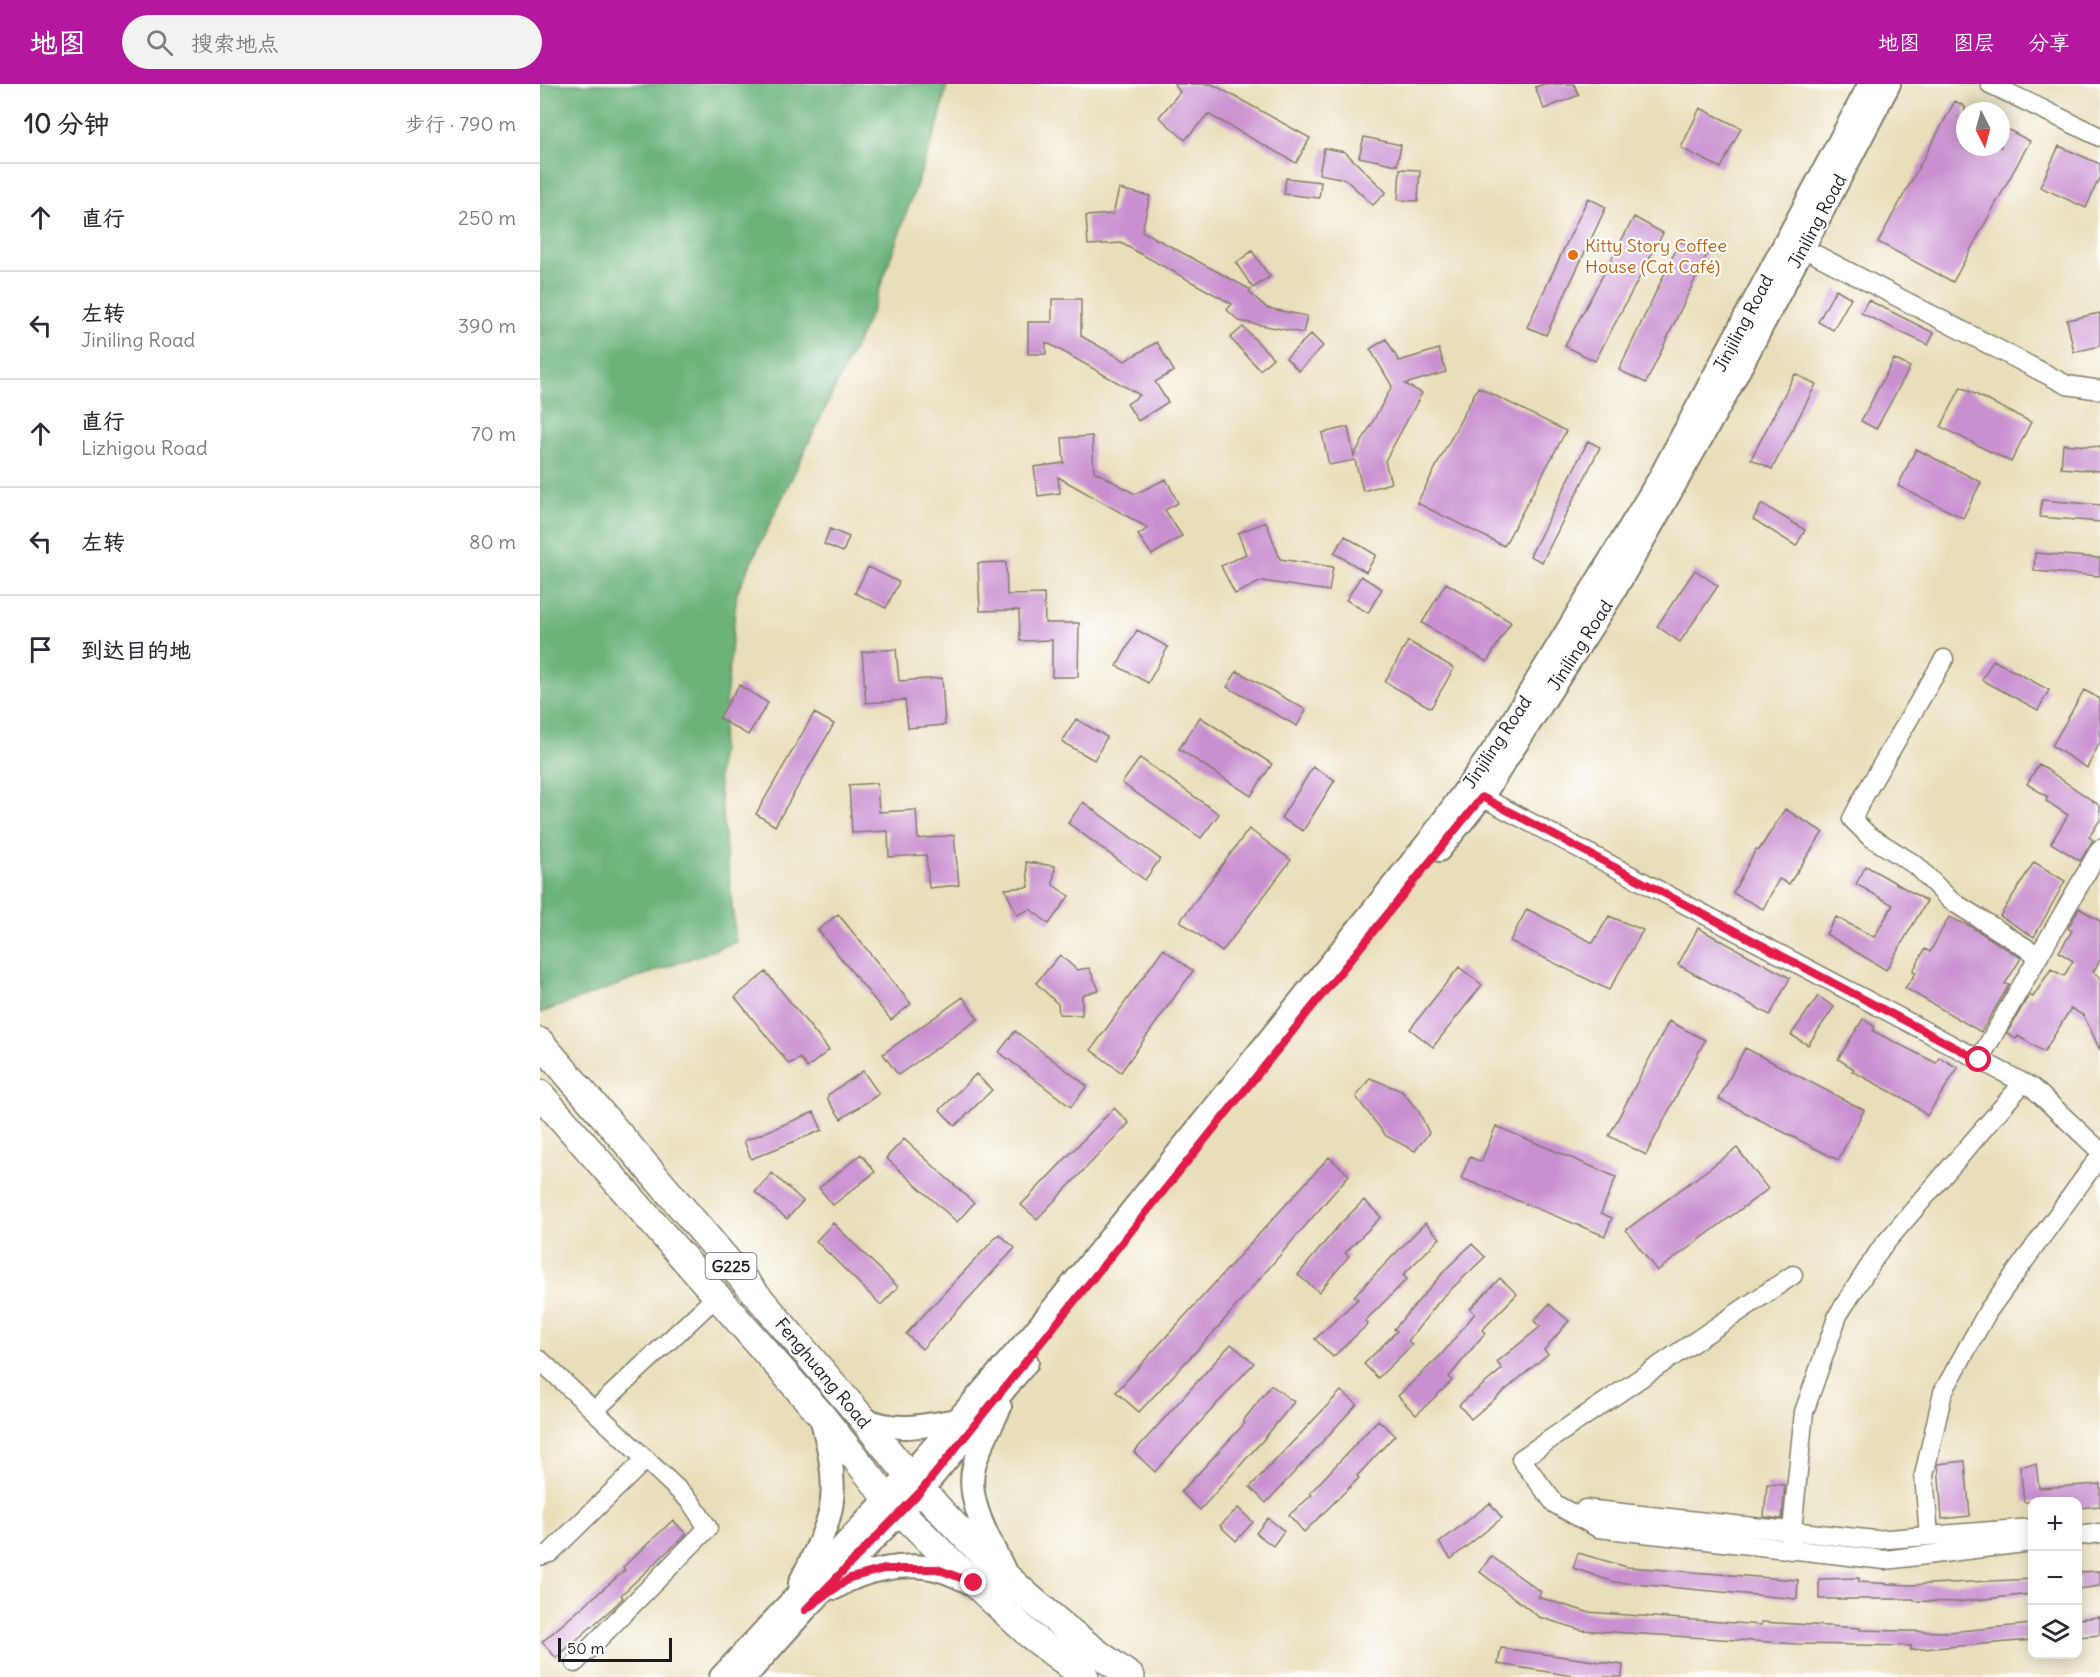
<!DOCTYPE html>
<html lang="zh">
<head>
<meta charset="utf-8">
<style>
  :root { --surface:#fff; --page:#f2f2f3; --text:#2b2b33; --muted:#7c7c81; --line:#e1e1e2; --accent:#b5179e }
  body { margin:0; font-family:Delius,"LXGW WenKai TC",sans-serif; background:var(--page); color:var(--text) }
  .controls { position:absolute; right:18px; bottom:18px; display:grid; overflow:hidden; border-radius:12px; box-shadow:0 3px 15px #0003 }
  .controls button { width:54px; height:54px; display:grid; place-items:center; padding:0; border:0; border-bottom:2px solid var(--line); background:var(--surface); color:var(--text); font:30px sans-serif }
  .compass { position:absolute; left:1416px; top:18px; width:54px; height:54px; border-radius:50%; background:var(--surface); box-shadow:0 3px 15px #0003; rotate:174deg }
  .scale { position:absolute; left:18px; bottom:15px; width:114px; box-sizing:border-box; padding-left:6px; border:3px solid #1c1c1c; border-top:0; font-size:16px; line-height:21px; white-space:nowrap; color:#1c1c1c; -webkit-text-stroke:4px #fff; paint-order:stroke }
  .stop { position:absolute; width:18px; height:18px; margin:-14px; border:4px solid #e11d48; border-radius:50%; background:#fff }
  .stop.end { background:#e11d48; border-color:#fff; box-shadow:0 2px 6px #0008 }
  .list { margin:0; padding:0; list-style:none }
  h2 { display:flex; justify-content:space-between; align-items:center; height:78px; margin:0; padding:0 24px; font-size:26px }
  h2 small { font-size:20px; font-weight:400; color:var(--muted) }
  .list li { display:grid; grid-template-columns:39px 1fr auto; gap:18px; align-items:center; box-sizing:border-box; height:108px; padding:0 24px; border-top:2px solid var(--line) }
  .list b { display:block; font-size:22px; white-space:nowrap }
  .list p { margin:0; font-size:20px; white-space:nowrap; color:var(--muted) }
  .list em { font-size:20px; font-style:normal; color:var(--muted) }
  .icon { flex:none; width:33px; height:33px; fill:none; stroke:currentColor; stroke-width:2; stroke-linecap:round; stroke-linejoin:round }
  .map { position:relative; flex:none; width:1560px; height:1593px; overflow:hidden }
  header { display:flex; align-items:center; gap:36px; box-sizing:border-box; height:84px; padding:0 30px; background:var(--accent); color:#fff }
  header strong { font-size:28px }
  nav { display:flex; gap:33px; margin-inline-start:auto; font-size:21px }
  .search { width:420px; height:54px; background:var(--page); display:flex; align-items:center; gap:15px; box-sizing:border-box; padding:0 21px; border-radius:33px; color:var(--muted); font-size:22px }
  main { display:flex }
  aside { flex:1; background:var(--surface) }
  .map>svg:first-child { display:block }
  .forest { fill:#6cb37a; stroke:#44684b; stroke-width:1.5 }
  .building { fill:#c990d0 }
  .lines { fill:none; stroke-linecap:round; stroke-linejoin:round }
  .minor-casing { stroke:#827d6b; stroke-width:21 }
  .major-casing { stroke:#827d6b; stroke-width:26 }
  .highway-casing { stroke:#827d6b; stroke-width:30 }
  .minor { stroke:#fff; stroke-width:18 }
  .major { stroke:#fff; stroke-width:22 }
  .highway { stroke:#fff; stroke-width:27 }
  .route { stroke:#e11d48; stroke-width:8 }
  .food-dot { fill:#e8710a; stroke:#fff; stroke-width:2 }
  .labels { text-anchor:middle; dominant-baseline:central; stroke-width:4.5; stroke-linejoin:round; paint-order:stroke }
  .shield { fill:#fff; stroke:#606060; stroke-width:1.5 }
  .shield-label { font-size:16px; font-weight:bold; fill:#1c1c1c }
  .street-label { font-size:18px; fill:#1c1c1c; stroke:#fff }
  .food-label { font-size:18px; fill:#c56008; stroke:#fff; text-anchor:start }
</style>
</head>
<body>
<header>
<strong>地图</strong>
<div class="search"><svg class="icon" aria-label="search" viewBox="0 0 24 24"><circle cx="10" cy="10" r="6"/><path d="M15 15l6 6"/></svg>搜索地点</div>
<nav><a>地图</a><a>图层</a><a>分享</a></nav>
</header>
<main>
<aside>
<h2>10 分钟<small>步行 · 790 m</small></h2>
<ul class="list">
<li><svg class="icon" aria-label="ahead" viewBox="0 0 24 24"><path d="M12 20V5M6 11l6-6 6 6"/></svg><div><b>直行</b></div><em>250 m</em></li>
<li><svg class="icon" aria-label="left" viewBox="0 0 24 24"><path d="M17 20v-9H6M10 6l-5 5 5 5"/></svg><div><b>左转</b><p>Jiniling Road</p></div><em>390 m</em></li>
<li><svg class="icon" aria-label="ahead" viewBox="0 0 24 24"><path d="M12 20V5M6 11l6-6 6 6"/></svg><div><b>直行</b><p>Lizhigou Road</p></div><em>70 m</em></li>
<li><svg class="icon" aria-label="left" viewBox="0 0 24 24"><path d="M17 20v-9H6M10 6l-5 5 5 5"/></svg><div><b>左转</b></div><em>80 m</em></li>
<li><svg class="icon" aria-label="arrive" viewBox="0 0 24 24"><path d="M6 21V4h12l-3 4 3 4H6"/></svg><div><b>到达目的地</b></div></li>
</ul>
</aside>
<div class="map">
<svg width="1560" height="1593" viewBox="0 0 1560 1593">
  <rect width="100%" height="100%" fill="#fff"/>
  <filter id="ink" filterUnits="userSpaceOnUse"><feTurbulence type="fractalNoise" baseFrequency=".0167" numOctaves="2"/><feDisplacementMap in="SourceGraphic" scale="12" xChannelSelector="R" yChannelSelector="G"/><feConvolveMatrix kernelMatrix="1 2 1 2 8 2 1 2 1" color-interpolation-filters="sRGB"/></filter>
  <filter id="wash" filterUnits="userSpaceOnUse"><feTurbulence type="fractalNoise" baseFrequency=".008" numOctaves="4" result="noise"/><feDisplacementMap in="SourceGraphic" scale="24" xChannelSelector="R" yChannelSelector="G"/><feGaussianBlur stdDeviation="1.35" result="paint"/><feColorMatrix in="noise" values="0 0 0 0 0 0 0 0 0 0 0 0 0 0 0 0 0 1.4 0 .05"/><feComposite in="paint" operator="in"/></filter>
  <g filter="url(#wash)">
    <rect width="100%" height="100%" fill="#e9deba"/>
    <path class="forest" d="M 0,0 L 407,0 L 399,37 L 331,229 L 197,508 L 178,692 L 196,858 L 0,929 Z"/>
    <g id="blocks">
      <path class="building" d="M 634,0 L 672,0 L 770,54 L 756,79 L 668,30 L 645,56 L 619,33 L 640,8 Z
        M 1004,0 L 1034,0 L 1039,11 L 1004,25 L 995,3 Z
        M 1415,17 L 1425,23 L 1425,63 L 1461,63 L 1461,42 L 1490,57 L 1413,198 L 1338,158 Z
        M 1160,24 L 1201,44 L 1181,84 L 1141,64 Z
        M 824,53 L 861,61 L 857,81 L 819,73 Z
        M 1519,62 L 1560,80 L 1560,92 L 1546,124 L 1500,103 Z
        M 784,64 L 805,68 L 846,108 L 833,121 L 805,95 L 779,90 Z
        M 860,85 L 880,86 L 878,117 L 858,116 Z
        M 746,94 L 781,98 L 779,114 L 744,110 Z
        M 579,105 L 610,112 L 602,147 L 711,206 L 709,208 L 727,224 L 767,232 L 763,249 L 699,237 L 687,226 L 692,220 L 581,159 L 548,161 L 546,132 L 573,130 Z
        M 1048,114 L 1066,123 L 1006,251 L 987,243 Z
        M 1094,133 L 1123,149 L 1055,277 L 1025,262 Z
        M 1140,157 L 1167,170 L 1106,299 L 1079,286 Z
        M 712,167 L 730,193 L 713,204 L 696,179 Z
        M 1296,205 L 1311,214 L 1293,246 L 1278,238 Z
        M 512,215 L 541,215 L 541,252 L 585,277 L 617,258 L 634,287 L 615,298 L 628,318 L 598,337 L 587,320 L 600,311 L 506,258 L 506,270 L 488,270 L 488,238 L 512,238 Z
        M 1328,216 L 1394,249 L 1388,261 L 1321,229 Z
        M 1560,229 L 1560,262 L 1534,268 L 1527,236 Z
        M 703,243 L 733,274 L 720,286 L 690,254 Z
        M 771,250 L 783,262 L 759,287 L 746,274 Z
        M 846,255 L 859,277 L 899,265 L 906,288 L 865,300 L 882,309 L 845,377 L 851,399 L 823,407 L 815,376 L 789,381 L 782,349 L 808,343 L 814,372 L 852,302 L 830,265 Z
        M 1354,275 L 1370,283 L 1336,345 L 1321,337 Z
        M 1255,290 L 1276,300 L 1232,385 L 1211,375 Z
        M 938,303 L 1026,347 L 964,462 L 877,419 Z
        M 1421,303 L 1491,338 L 1471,378 L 1401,343 Z
        M 552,352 L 554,387 L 595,410 L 626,395 L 638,419 L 625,426 L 642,452 L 612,471 L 598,451 L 608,444 L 518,393 L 520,409 L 498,412 L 494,383 L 524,379 L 522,354 Z
        M 1048,357 L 1060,363 L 1002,478 L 990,472 Z
        M 1523,360 L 1560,363 L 1560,387 L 1521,384 Z
        M 1376,365 L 1441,398 L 1423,434 L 1358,402 Z
        M 1502,416 L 1560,421 L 1560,438 L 1500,433 Z
        M 1222,420 L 1265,446 L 1256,462 L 1213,435 Z
        M 726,438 L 740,475 L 793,483 L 789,507 L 722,497 L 695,510 L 681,482 L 706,470 L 698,449 Z
        M 290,445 L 309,453 L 303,468 L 284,460 Z
        M 805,452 L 836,471 L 826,488 L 794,469 Z
        M 1495,469 L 1560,474 L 1560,492 L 1494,487 Z
        M 466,478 L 467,511 L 504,510 L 505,539 L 539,539 L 538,593 L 512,593 L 512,556 L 480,557 L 479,526 L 440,527 L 438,479 Z
        M 328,483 L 359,498 L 346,524 L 315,509 Z
        M 1155,486 L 1178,502 L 1140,558 L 1117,542 Z
        M 821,492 L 842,505 L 828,529 L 806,516 Z
        M 906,499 L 971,538 L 947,578 L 882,539 Z
        M 597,546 L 628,563 L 608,599 L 577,582 Z
        M 868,557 L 914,584 L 891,624 L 845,598 Z
        M 356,565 L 359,597 L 402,594 L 405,641 L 368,644 L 365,616 L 326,619 L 322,568 Z
        M 1453,576 L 1509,606 L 1498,626 L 1442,596 Z
        M 697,587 L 766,626 L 757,642 L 687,603 Z
        M 199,601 L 228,619 L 208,651 L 179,634 Z
        M 1544,606 L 1560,615 L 1560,658 L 1547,684 L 1512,662 Z
        M 274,629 L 294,640 L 235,742 L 216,730 Z
        M 660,633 L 732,680 L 711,712 L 639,665 Z
        M 536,635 L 567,653 L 554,676 L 522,658 Z
        M 600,674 L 679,730 L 661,754 L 582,699 Z
        M 1499,680 L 1560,722 L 1560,736 L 1549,753 L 1553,756 L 1540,777 L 1511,759 L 1528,731 L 1506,717 L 1508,713 L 1487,700 Z
        M 773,683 L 795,696 L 763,747 L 741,734 Z
        M 337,699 L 339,728 L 376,726 L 378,755 L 414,751 L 419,801 L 389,804 L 386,771 L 349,773 L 348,747 L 312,749 L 309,701 Z
        M 543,718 L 620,775 L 605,796 L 528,739 Z
        M 1245,725 L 1283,748 L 1249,800 L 1239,795 L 1223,825 L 1193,809 L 1216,765 L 1219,766 Z
        M 709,745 L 751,776 L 682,868 L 640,837 Z
        M 486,778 L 515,782 L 513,801 L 529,812 L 509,840 L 490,825 L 477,831 L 465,805 L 489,803 Z
        M 1494,778 L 1525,797 L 1494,853 L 1460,832 Z
        M 1326,782 L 1387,817 L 1346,886 L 1286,850 L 1296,833 L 1334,853 L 1353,821 L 1316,800 Z
        M 1539,824 L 1560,837 L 1560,876 L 1553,888 L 1560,893 L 1560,966 L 1544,932 L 1531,924 L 1504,968 L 1478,952 L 1476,955 L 1467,949 L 1489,911 L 1493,913 L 1511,885 L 1524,892 L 1533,877 L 1519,868 L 1532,847 L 1528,844 Z
        M 987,825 L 1053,859 L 1069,832 L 1103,846 L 1069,906 L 970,857 Z
        M 298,830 L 371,920 L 351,936 L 278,846 Z
        M 1409,833 L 1432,843 L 1481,874 L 1465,900 L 1469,901 L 1441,948 L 1365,904 L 1376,889 L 1373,887 L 1385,865 L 1390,868 Z
        M 1158,844 L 1250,894 L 1230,931 L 1138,881 Z
        M 623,865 L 653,887 L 581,988 L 551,966 Z
        M 520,871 L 537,886 L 549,884 L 559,906 L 542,911 L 542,931 L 519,930 L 518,920 L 496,899 Z
        M 919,883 L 942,901 L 893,963 L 870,945 Z
        M 226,888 L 289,966 L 267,984 L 260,974 L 249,980 L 195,913 Z
        M 1278,912 L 1294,923 L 1268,961 L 1251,951 Z
        M 423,913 L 438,935 L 358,991 L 343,970 Z
        M 1323,935 L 1335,943 L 1333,947 L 1396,979 L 1399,973 L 1418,984 L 1387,1032 L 1370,1018 L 1312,987 L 1314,985 L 1298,975 Z
        M 1129,937 L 1165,956 L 1106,1071 L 1069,1052 Z
        M 475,947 L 547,1002 L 531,1023 L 459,968 Z
        M 1205,964 L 1324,1026 L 1298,1076 L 1179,1015 Z
        M 323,987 L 339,1010 L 301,1035 L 288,1016 L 288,1011 Z
        M 436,990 L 452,1006 L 415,1042 L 400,1026 Z
        M 830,994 L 862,1007 L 879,1028 L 889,1049 L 875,1067 L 846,1052 L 816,1013 Z
        M 574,1024 L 589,1039 L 497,1135 L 481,1121 Z
        M 274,1028 L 282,1046 L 211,1075 L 204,1057 Z
        M 956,1042 L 1076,1093 L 1061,1129 L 1072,1134 L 1065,1152 L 921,1094 L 930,1073 L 941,1078 Z
        M 364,1055 L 434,1119 L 417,1138 L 346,1074 Z
        M 1197,1064 L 1228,1105 L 1117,1187 L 1086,1146 Z
        M 321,1070 L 335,1088 L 293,1121 L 279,1104 Z
        M 789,1073 L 809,1091 L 673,1249 L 599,1328 L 576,1308 Z
        M 232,1089 L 263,1117 L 247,1135 L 215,1108 Z
        M 824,1116 L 841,1133 L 805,1169 L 809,1172 L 779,1208 L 758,1191 L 799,1141 Z
        M 293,1139 L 358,1203 L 341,1221 L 276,1157 Z
        M 885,1139 L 900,1154 L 863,1191 L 867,1195 L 825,1237 L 828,1240 L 793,1273 L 775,1255 L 818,1215 L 814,1212 Z
        M 459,1150 L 475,1164 L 382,1265 L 366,1250 Z
        M 932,1160 L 945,1173 L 901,1215 L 868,1257 L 872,1261 L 838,1294 L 824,1280 L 857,1247 L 854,1245 L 907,1184 Z
        M 960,1194 L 977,1210 L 942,1246 L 945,1249 L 909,1293 L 912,1297 L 876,1331 L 858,1312 L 902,1270 L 935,1229 L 930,1225 Z
        M 1009,1220 L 1029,1237 L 1004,1266 L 1008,1270 L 931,1335 L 919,1321 L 962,1285 L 957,1278 L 1000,1243 L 994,1237 Z
        M 691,1260 L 714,1279 L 615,1388 L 594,1368 Z
        M 731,1301 L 754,1318 L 724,1355 L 660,1426 L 641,1408 L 705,1339 L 703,1337 Z
        M 801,1307 L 817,1320 L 726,1419 L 710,1403 Z
        M 838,1336 L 855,1351 L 817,1392 L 819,1394 L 764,1448 L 749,1431 L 772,1411 L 770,1409 Z
        M 1425,1377 L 1430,1432 L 1402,1435 L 1398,1380 Z
        M 1496,1380 L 1499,1404 L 1560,1400 L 1560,1422 L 1538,1424 L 1538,1418 L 1484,1418 L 1480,1382 Z
        M 1227,1400 L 1245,1401 L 1242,1435 L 1224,1433 Z
        M 950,1419 L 962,1434 L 911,1475 L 899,1459 Z
        M 698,1424 L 713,1438 L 696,1457 L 680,1442 Z
        M 728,1434 L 744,1447 L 733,1462 L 716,1449 Z
        M 133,1436 L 146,1450 L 81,1511 L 83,1514 L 76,1521 L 16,1574 L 2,1558 L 85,1486 L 83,1483 Z
        M 1038,1469 L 1087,1483 L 1258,1496 L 1257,1515 L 1074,1498 L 1033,1484 Z
        M 951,1472 L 1001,1508 L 998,1513 L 1047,1528 L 1221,1541 L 1221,1538 L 1320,1544 L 1320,1546 L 1409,1548 L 1492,1540 L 1492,1556 L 1371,1566 L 1371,1562 L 1257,1560 L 1041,1546 L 999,1533 L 940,1488 Z
        M 1560,1487 L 1560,1502 L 1538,1505 L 1538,1488 Z
        M 1319,1494 L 1319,1498 L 1369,1501 L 1492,1495 L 1492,1510 L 1416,1518 L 1374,1517 L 1374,1515 L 1279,1515 L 1279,1495 Z
        M 1560,1533 L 1560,1551 L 1538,1553 L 1538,1535 Z
        M 961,1564 L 1083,1581 L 1082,1593 L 1039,1593 L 958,1580 Z"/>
    </g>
  </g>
  <g filter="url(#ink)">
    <use href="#blocks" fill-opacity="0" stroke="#827d6b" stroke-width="1.5"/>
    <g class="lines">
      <g class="minor-casing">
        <path id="minor" d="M 1450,0 L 1560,53
          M 1263,164 L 1527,301 L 1560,306
          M 1404,575 L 1325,710 L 1312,735 L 1329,752 L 1377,782 L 1410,816 L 1499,872
          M 942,713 L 1493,1004 L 1560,1067
          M 1439,976 L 1560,765
          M 1253,1191 L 981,1375 L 1015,1420 L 1058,1444 L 1345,1476 L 1492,1458
          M 0,1276 L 150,1417 L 168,1444 L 35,1579
          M 55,1326 L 177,1212
          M 1045,1425 L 1335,1456 L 1492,1444
          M 1389,1452 L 1384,1391 L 1403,1308 L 1448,1227 L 1560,1072
          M 1538,1452 L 1560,1449
          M 1250,1466 L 1264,1328 L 1298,1231 L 1341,1164 L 1483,999
          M 0,1472 L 10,1469 L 106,1375"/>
      </g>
      <g class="major-casing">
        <path id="major" d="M 899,766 L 942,713 L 1072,511 L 1189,305 L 1349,0
          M 460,1323 C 452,1341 439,1362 434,1382 C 425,1417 451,1458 465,1488
          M 322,1334 C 356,1349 382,1342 417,1336
          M 260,1499 C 271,1476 290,1442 292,1416 C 295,1388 288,1360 281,1333
          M 295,1504 C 321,1486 367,1477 399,1486 C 409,1488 419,1494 429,1498
          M 181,1593 L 367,1393 L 495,1247 L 888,758 L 962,654 L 1118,397 L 1330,0
          M 205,1593 L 265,1526 L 381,1407 L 487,1278"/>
      </g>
      <g class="highway-casing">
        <path id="highway" d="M 0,958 L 322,1334 C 399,1433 488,1522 591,1593
          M 0,1010 L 281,1331 L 347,1414 L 406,1473 L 490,1551 L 545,1593"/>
      </g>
      <use href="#minor" class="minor"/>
      <use href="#major" class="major"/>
      <use href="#highway" class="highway"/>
    </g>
  </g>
  <g class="lines" filter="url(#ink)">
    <path class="route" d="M 434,1499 L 397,1485 L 344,1485 L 310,1494 L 265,1526 L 381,1407 L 942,713 L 1439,976"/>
  </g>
  <circle class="food-dot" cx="1033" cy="171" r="6"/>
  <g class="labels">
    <rect class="shield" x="165.5" y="1169" width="51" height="26" rx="4.5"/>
    <g class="shield-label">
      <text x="191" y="1182">G225</text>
    </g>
    <g class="street-label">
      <text transform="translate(1277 137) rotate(-62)">Jiniling Road</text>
      <text transform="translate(1203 239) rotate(-62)">Jinjiling Road</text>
      <text transform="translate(1040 561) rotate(-57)">Jiniling Road</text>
      <text transform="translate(957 658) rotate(-56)">Jinjiling Road</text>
      <text transform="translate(283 1289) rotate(50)">Fenghuang Road</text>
    </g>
    <g class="food-label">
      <text x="1045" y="161">Kitty Story Coffee<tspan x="1045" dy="21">House (Cat Café)</tspan></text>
    </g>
  </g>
</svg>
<div class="controls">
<button>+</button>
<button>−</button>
<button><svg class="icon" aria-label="layers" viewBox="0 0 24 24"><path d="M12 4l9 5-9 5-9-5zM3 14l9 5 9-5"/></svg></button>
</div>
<svg class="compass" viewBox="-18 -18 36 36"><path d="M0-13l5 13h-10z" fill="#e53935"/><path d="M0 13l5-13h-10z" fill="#7c7c81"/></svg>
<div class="scale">50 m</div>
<div class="stop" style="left:1439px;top:976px"></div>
<div class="stop end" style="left:434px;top:1499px"></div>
</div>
</main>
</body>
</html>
